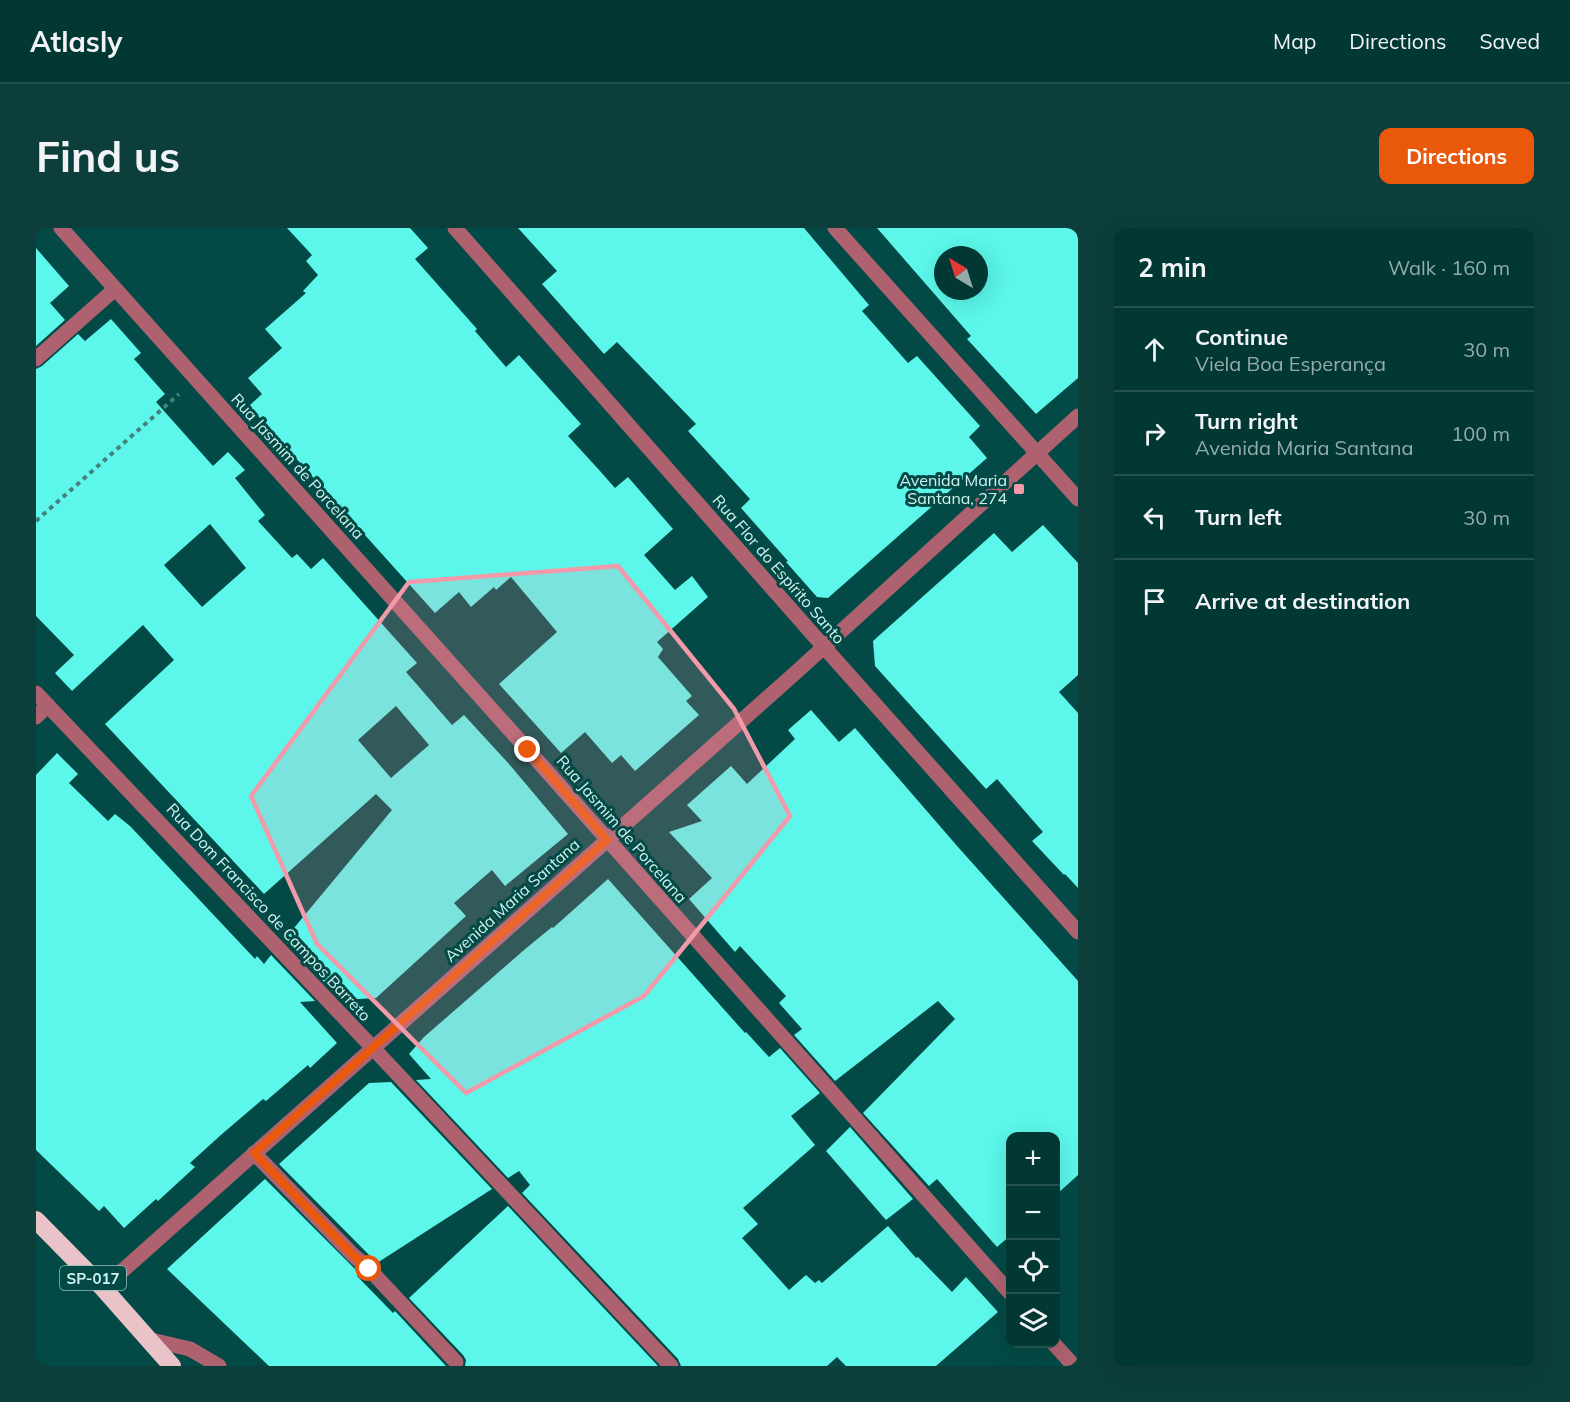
<!DOCTYPE html>
<html lang="en">
<head>
<meta charset="utf-8">
<style>
  :root { --surface:#023834; --page:#0c3f3c; --text:#f1f3f6; --muted:#96acac; --line:#23524f; --accent:#ea580c }
  body { margin:0; font-family:Mulish,sans-serif; background:var(--page); color:var(--text) }
  .controls { position:absolute; right:18px; bottom:18px; display:grid; overflow:hidden; border-radius:12px; box-shadow:0 6px 24px #0002 }
  .controls button { width:54px; height:54px; display:grid; place-items:center; padding:0; border:0; border-bottom:2px solid var(--line); background:var(--surface); color:var(--text); font:30px sans-serif }
  .compass { position:absolute; left:898px; top:18px; width:54px; height:54px; border-radius:50%; background:var(--surface); box-shadow:0 6px 24px #0002; rotate:322deg }
  .stop { position:absolute; width:18px; height:18px; margin:-14px; border:4px solid #ea580c; border-radius:50%; background:#fff }
  .stop.end { background:#ea580c; border-color:#fff; box-shadow:0 2px 6px #0008 }
  .list { margin:0; padding:0; list-style:none }
  h2 { display:flex; justify-content:space-between; align-items:center; height:78px; margin:0; padding:0 24px; font-size:26px }
  h2 small { font-size:20px; font-weight:400; color:var(--muted) }
  .list li { display:grid; grid-template-columns:39px 1fr auto; gap:18px; align-items:center; box-sizing:border-box; height:84px; padding:0 24px; border-top:2px solid var(--line) }
  .list b { display:block; font-size:22px; white-space:nowrap }
  .list p { margin:0; font-size:20px; white-space:nowrap; color:var(--muted) }
  .list em { font-size:20px; font-style:normal; color:var(--muted) }
  .icon { flex:none; width:33px; height:33px; fill:none; stroke:currentColor; stroke-width:2; stroke-linecap:round; stroke-linejoin:round }
  .map { position:relative; flex:none; width:1042px; height:1138px; overflow:hidden; border-radius:12px }
  header { display:flex; align-items:center; gap:36px; box-sizing:border-box; height:84px; padding:0 30px; background:var(--surface); border-bottom:2px solid var(--line) }
  header strong { font-size:28px }
  nav { display:flex; gap:33px; margin-inline-start:auto; font-size:21px }
  .intro { display:flex; align-items:center; justify-content:space-between; box-sizing:border-box; height:144px; padding:0 36px }
  h1 { margin:0; font-size:42px }
  .button { padding:15px 27px; border-radius:12px; background:var(--accent); color:#fff; font-size:21px; font-weight:700 }
  main { display:flex; gap:36px; padding:0 36px }
  aside { flex:1; background:var(--surface); border-radius:12px; box-shadow:0 6px 24px #0002 }
  .map>svg:first-child { display:block }
  .building { fill:#5cf6ea; fill-rule:evenodd }
  .lines { fill:none; stroke-linecap:round; stroke-linejoin:round }
  .path { stroke:#44807c; stroke-width:4; stroke-dasharray:4.5 4.5; stroke-linecap:butt }
  .minor { stroke:#ae6270; stroke-width:15 }
  .highway { stroke:#e9c3c8; stroke-width:18 }
  .route { stroke:#ea580c; stroke-width:8 }
  .marked { fill:#f39aaa; fill-opacity:0.2; stroke:#f39aaa; stroke-width:4.5; stroke-linejoin:round }
  .poi-dot { fill:#f39aaa; stroke:#034a46; stroke-width:2 }
  .labels { text-anchor:middle; dominant-baseline:central; stroke-width:6; stroke-linejoin:round; paint-order:stroke }
  .shield { fill:#034a46; stroke:#91c0bc; stroke-width:1.5 }
  .shield-label { font-size:15px; font-weight:bold; fill:#cef3ef }
  .street-label { font-size:16px; fill:#cef3ef; stroke:#034a46 }
  .poi-label { font-size:16px; fill:#cef3ef; stroke:#034a46; text-anchor:end }
</style>
</head>
<body>
<header>
<strong>Atlasly</strong>
<nav><a>Map</a><a>Directions</a><a>Saved</a></nav>
</header>
<div class="intro"><h1>Find us</h1><a class="button">Directions</a></div>
<main>
<div class="map">
<svg width="1042" height="1138" viewBox="0 0 1042 1138">
  <rect width="100%" height="100%" fill="#034a46"/>
  <path class="building" d="M 251,0 L 374,0 L 392,20 L 379,31 L 441,101 L 439,103 L 470,139 L 483,127 L 545,196 L 532,208 L 564,243 L 579,260 L 592,249 L 637,301 L 608,327 L 639,362 L 656,348 L 672,369 L 621,414 L 627,421 L 622,429 L 656,468 L 650,473 L 663,487 L 599,543 L 585,527 L 576,535 L 549,504 L 525,525 L 463,456 L 521,404 L 475,349 L 460,362 L 458,359 L 435,379 L 423,364 L 399,385 L 213,178 L 226,166 L 212,150 L 246,120 L 229,101 L 270,65 L 267,63 L 282,47 L 270,33 L 276,27 Z
    M 482,0 L 768,0 L 833,77 L 826,83 L 872,135 L 881,128 L 944,198 L 933,209 L 951,230 L 792,370 L 781,369 L 750,334 L 752,333 L 705,280 L 714,271 L 652,203 L 660,196 L 581,114 L 568,126 L 506,56 L 521,43 Z
    M 841,0 L 1042,0 L 1042,150 L 1000,186 L 931,111 L 935,108 ZM 907,27 L 943,27 L 943,63 L 907,63 Z
    M 0,20 L 33,58 L 14,75 L 29,92 L 0,118 Z
    M 75,91 L 105,125 L 98,131 L 129,166 L 120,174 L 177,238 L 192,224 L 209,242 L 199,250 L 229,287 L 222,293 L 256,330 L 261,326 L 275,341 L 287,330 L 381,435 L 370,444 L 416,497 L 428,487 L 473,536 L 532,606 L 469,658 L 456,642 L 418,675 L 430,688 L 340,770 L 305,772 L 248,712 L 356,582 L 340,566 L 228,666 L 69,496 L 138,432 L 107,397 L 36,463 L 19,445 L 38,427 L 0,388 L 0,141 L 6,138 L 42,106 L 49,113 ZM 174,296 L 210,340 L 166,379 L 128,337 ZM 360,478 L 393,517 L 355,550 L 322,512 Z
    M 1007,297 L 1042,335 L 1042,447 L 1023,464 L 1042,485 L 1042,660 L 1029,646 L 1028,647 L 996,613 L 1007,604 L 961,551 L 950,561 L 839,438 L 837,413 L 958,305 L 976,324 Z
    M 775,482 L 803,514 L 819,500 L 922,619 L 1042,753 L 1042,947 L 1020,967 L 1020,909 L 975,909 L 975,1007 L 961,1019 L 901,951 L 893,958 L 827,885 L 919,791 L 902,773 L 799,853 L 758,807 L 766,801 L 743,775 L 750,768 L 704,718 L 699,724 L 653,671 L 676,650 L 633,604 L 666,593 L 651,577 L 695,538 L 711,556 L 759,511 L 752,502 Z
    M 21,525 L 42,546 L 33,555 L 72,593 L 79,586 L 94,598 L 219,731 L 221,728 L 228,736 L 235,727 L 279,773 L 264,774 L 301,815 L 274,840 L 272,837 L 230,873 L 227,871 L 186,906 L 154,935 L 159,939 L 122,973 L 120,971 L 88,1000 L 68,978 L 63,983 L 0,922 L 0,547 Z
    M 572,651 L 709,805 L 710,804 L 733,829 L 744,820 L 784,865 L 755,888 L 779,917 L 707,980 L 722,996 L 706,1010 L 753,1062 L 770,1047 L 779,1055 L 783,1052 L 786,1055 L 852,998 L 880,1030 L 882,1029 L 916,1064 L 930,1049 L 962,1084 L 900,1138 L 810,1138 L 801,1129 L 791,1138 L 645,1138 L 642,1131 L 486,965 L 494,957 L 483,943 L 472,950 L 380,852 L 395,851 L 373,826 L 388,809 L 488,722 L 516,699 L 517,700 Z
    M 355,854 L 456,961 L 341,1035 L 243,936 L 333,855 Z
    M 814,899 L 877,971 L 850,992 L 790,923 Z
    M 229,951 L 324,1046 L 321,1048 L 357,1085 L 359,1083 L 410,1138 L 233,1138 L 131,1041 Z
    M 472,978 L 622,1138 L 429,1138 L 430,1132 L 427,1127 L 373,1070 Z"/>
  <g class="lines">
    <path class="path" d="M 0,293 L 143,166"/>
    <path class="minor" d="M 25,0 L 492,522 L 975,1066
      M 419,0 L 788,419 L 1042,704
      M 799,0 L 1042,271
      M 0,131 L 79,61
      M 0,465 L 337,820 L 635,1138
      M 0,489 L 12,477
      M 218,925 L 317,1027 L 333,1041 L 420,1134
      M 67,1060 L 757,447 L 1042,188
      M 111,1111 L 154,1121 L 183,1138
      M 1018,1116 L 1038,1138"/>
    <path class="highway" d="M 0,992 L 67,1060 L 136,1138"/>
  </g>
  <g class="lines">
    <path class="route" d="M 333,1041 L 317,1027 L 218,925 L 571,612 L 492,522"/>
  </g>
  <path class="marked" d="M 582,338 L 698,481 L 754,588 L 608,768 L 430,865 L 281,716 L 215,568 L 373,354 Z"/>
  <rect class="poi-dot" x="977" y="255" width="12" height="12" rx="3"/>
  <g class="labels">
    <rect class="shield" x="24" y="1038" width="66" height="24" rx="4.5"/>
    <g class="shield-label">
      <text x="57" y="1050">SP-017</text>
    </g>
    <g class="street-label">
      <text transform="translate(262 238) rotate(48)">Rua Jasmim de Porcelana</text>
      <text transform="translate(743 341) rotate(49)">Rua Flor do Espírito Santo</text>
      <text transform="translate(586 601) rotate(49)">Rua Jasmim de Porcelana</text>
      <text transform="translate(476 672) rotate(-42)">Avenida Maria Santana</text>
      <text transform="translate(233 684) rotate(47)">Rua Dom Francisco de Campos Barreto</text>
    </g>
    <g class="poi-label">
      <text x="971" y="252">Avenida Maria<tspan x="971" dy="18">Santana, 274</tspan></text>
    </g>
  </g>
</svg>
<div class="controls">
<button>+</button>
<button>−</button>
<button><svg class="icon" aria-label="locate" viewBox="0 0 24 24"><circle cx="12" cy="12" r="6"/><path d="M12 2v4M12 18v4M2 12h4M18 12h4"/></svg></button>
<button><svg class="icon" aria-label="layers" viewBox="0 0 24 24"><path d="M12 4l9 5-9 5-9-5zM3 14l9 5 9-5"/></svg></button>
</div>
<svg class="compass" viewBox="-18 -18 36 36"><path d="M0-13l5 13h-10z" fill="#e53935"/><path d="M0 13l5-13h-10z" fill="#96acac"/></svg>
<div class="stop" style="left:333px;top:1041px"></div>
<div class="stop end" style="left:492px;top:522px"></div>
</div>
<aside>
<h2>2 min<small>Walk · 160 m</small></h2>
<ul class="list">
<li><svg class="icon" aria-label="ahead" viewBox="0 0 24 24"><path d="M12 20V5M6 11l6-6 6 6"/></svg><div><b>Continue</b><p>Viela Boa Esperança</p></div><em>30 m</em></li>
<li><svg class="icon" aria-label="right" viewBox="0 0 24 24"><path d="M7 20v-9h11M14 6l5 5-5 5"/></svg><div><b>Turn right</b><p>Avenida Maria Santana</p></div><em>100 m</em></li>
<li><svg class="icon" aria-label="left" viewBox="0 0 24 24"><path d="M17 20v-9H6M10 6l-5 5 5 5"/></svg><div><b>Turn left</b></div><em>30 m</em></li>
<li><svg class="icon" aria-label="arrive" viewBox="0 0 24 24"><path d="M6 21V4h12l-3 4 3 4H6"/></svg><div><b>Arrive at destination</b></div></li>
</ul>
</aside>
</main>
</body>
</html>
